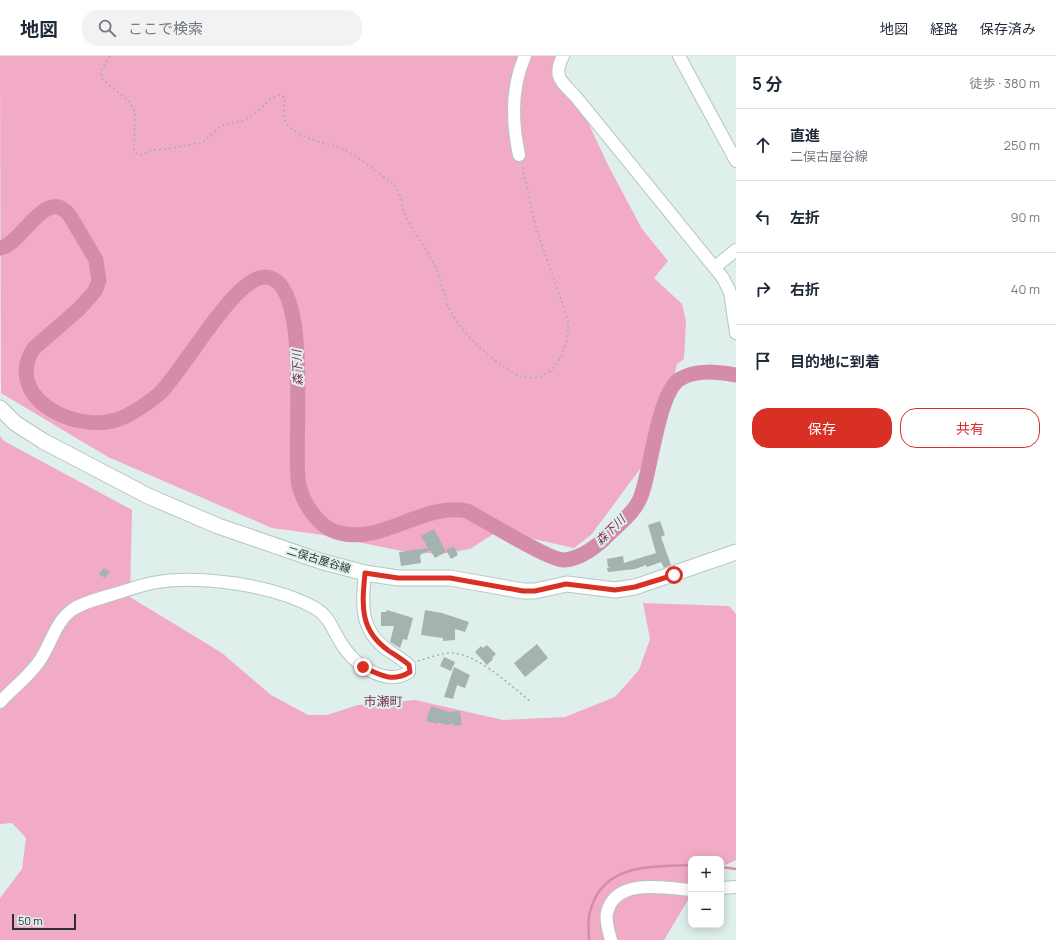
<!DOCTYPE html>
<html lang="ja">
<head>
<meta charset="utf-8">
<style>
  :root { --surface:#fff; --page:#f2f2f3; --text:#1f2937; --muted:#747a83; --line:#e0e1e3; --accent:#d93025 }
  body { margin:0; font-family:Manrope,"Noto Sans JP",sans-serif; background:var(--page); color:var(--text) }
  .controls { position:absolute; right:12px; bottom:12px; display:grid; overflow:hidden; border-radius:8px; box-shadow:0 2px 10px #0003 }
  .controls button { width:36px; height:36px; display:grid; place-items:center; padding:0; border:0; border-bottom:1px solid var(--line); background:var(--surface); color:var(--text); font:20px sans-serif }
  .scale { position:absolute; left:12px; bottom:10px; width:64px; box-sizing:border-box; padding-left:4px; border:2px solid #2b312f; border-top:0; font-size:11px; line-height:14px; white-space:nowrap; color:#2b312f; -webkit-text-stroke:3px #dfefeb; paint-order:stroke }
  .stop { position:absolute; width:12px; height:12px; margin:-9px; border:3px solid #d93025; border-radius:50%; background:#fff }
  .stop.end { background:#d93025; border-color:#fff; box-shadow:0 1px 4px #0008 }
  .list { margin:0; padding:0; list-style:none }
  h2 { display:flex; justify-content:space-between; align-items:center; height:52px; margin:0; padding:0 16px; font-size:17px }
  h2 small { font-size:13px; font-weight:400; color:var(--muted) }
  .list li { display:grid; grid-template-columns:26px 1fr auto; gap:12px; align-items:center; box-sizing:border-box; height:72px; padding:0 16px; border-top:1px solid var(--line) }
  .list b { display:block; font-size:15px; white-space:nowrap }
  .list p { margin:0; font-size:13px; white-space:nowrap; color:var(--muted) }
  .list em { font-size:13px; font-style:normal; color:var(--muted) }
  .actions { display:flex; gap:8px; padding:12px 16px }
  .actions a { flex:1; padding:9px 0; border:1px solid var(--accent); border-radius:16px; text-align:center; font-size:14px; color:var(--accent) }
  .actions .main { background:var(--accent); color:#fff }
  .icon { flex:none; width:22px; height:22px; fill:none; stroke:currentColor; stroke-width:2; stroke-linecap:round; stroke-linejoin:round }
  .map { position:relative; flex:none; width:736px; height:884px; overflow:hidden }
  header { display:flex; align-items:center; gap:24px; box-sizing:border-box; height:56px; padding:0 20px; background:var(--surface); border-bottom:1px solid var(--line) }
  header strong { font-size:19px }
  nav { display:flex; gap:22px; margin-inline-start:auto; font-size:14px }
  .search { width:280px; height:36px; background:var(--page); display:flex; align-items:center; gap:10px; box-sizing:border-box; padding:0 14px; border-radius:16px; color:var(--muted); font-size:15px }
  main { display:flex }
  aside { flex:1; background:var(--surface) }
  .map>svg:first-child { display:block }
  .green { fill:#f1abc7 }
  .lines { fill:none; stroke-linecap:round; stroke-linejoin:round }
  .stream { stroke:#d58cab; stroke-width:2.5 }
  .river { stroke:#d58cab; stroke-width:15 }
  .building { fill:#a4b3af }
  .minor-casing { stroke:#b6c6c2; stroke-width:14 }
  .major-casing { stroke:#b6c6c2; stroke-width:17 }
  .path { stroke:#a2afab; stroke-width:1.5; stroke-dasharray:2 3; stroke-linecap:butt }
  .minor { stroke:#fff; stroke-width:12 }
  .major { stroke:#fff; stroke-width:15 }
  .route { stroke:#d93025; stroke-width:5 }
  .labels { text-anchor:middle; dominant-baseline:central; stroke-width:4; stroke-linejoin:round; paint-order:stroke }
  .street-label { font-size:11px; fill:#2b312f; stroke:#dfefeb }
  .water-label { font-size:12px; font-style:italic; fill:#86305a; stroke:#dfefeb }
  .quarter-label { font-size:13px; fill:#763453; stroke:#dfefeb }
</style>
</head>
<body>
<header>
<strong>地図</strong>
<div class="search"><svg class="icon" aria-label="search" viewBox="0 0 24 24"><circle cx="10" cy="10" r="6"/><path d="M15 15l6 6"/></svg>ここで検索</div>
<nav><a>地図</a><a>経路</a><a>保存済み</a></nav>
</header>
<main>
<div class="map">
<svg width="736" height="884" viewBox="0 0 736 884">
  <rect width="100%" height="100%" fill="#dfefeb"/>
  <path class="green" d="M 0,0 L 557,0 L 608,109 L 642,173 L 668,205 L 654,222 L 682,248 L 686,265 L 684,303 L 677,308 L 655,393 L 591,479 L 574,492 L 498,475 L 470,493 L 441,498 L 402,495 L 323,479 L 272,472 L 108,401 L 1,337 Z
    M 0,380 L 4,385 L 132,454 L 130,541 L 222,597 L 271,639 L 308,659 L 327,659 L 358,649 L 415,644 L 503,664 L 565,661 L 615,641 L 639,614 L 650,583 L 643,547 L 729,550 L 736,558 L 736,804 L 721,811 L 721,803 L 691,803 L 691,839 L 664,884 L 0,884 L 0,842 L 22,813 L 26,782 L 12,767 L 0,768 Z"/>
  <g class="lines">
    <path class="stream" d="M 721,811 L 736,813
      M 589,884 C 589,875 587,865 590,856 C 602,807 651,811 691,809"/>
    <path class="river" d="M 0,192 C 22,189 46,128 70,160 L 96,204 L 99,225 L 95,235 L 79,253 L 34,292 C 0,344 85,384 128,359 C 139,353 150,346 160,337 C 184,314 234,221 265,221 C 315,222 291,399 299,429 C 303,447 318,470 336,476 C 383,490 421,446 467,455 C 483,463 550,505 564,504 C 580,503 598,490 608,479 C 619,468 636,455 641,440 C 651,415 658,336 680,323 C 697,313 717,316 736,319"/>
  </g>
  <path class="building" d="M 660,465 L 665,479 L 661,481 L 671,509 L 664,512 L 661,506 L 647,511 L 646,509 L 635,513 L 608,516 L 607,512 L 611,511 L 608,511 L 607,503 L 623,500 L 624,507 L 656,497 L 648,469 Z
    M 434,473 L 446,496 L 435,502 L 430,494 L 420,499 L 421,507 L 401,510 L 399,496 L 428,492 L 421,480 Z
    M 454,490 L 458,499 L 451,503 L 446,494 Z
    M 104,512 L 110,516 L 105,522 L 99,518 Z
    M 387,554 L 413,562 L 407,584 L 403,583 L 400,592 L 390,586 L 394,570 L 381,570 L 381,556 L 386,556 Z
    M 425,554 L 442,557 L 469,566 L 465,576 L 455,573 L 455,584 L 443,585 L 443,582 L 421,579 Z
    M 537,588 L 548,602 L 525,621 L 514,607 Z
    M 487,589 L 496,598 L 492,602 L 493,603 L 487,609 L 475,596 L 481,590 L 483,592 Z
    M 444,601 L 455,606 L 451,615 L 440,610 Z
    M 454,611 L 470,619 L 465,632 L 457,629 L 453,643 L 444,641 Z
    M 431,650 L 449,656 L 460,655 L 462,669 L 454,670 L 454,668 L 446,669 L 438,666 L 437,668 L 426,665 Z"/>
  <g class="lines">
    <g class="minor-casing">
      <path id="minor" d="M 563,0 C 552,21 562,26 576,41 L 723,222 L 730,236 L 736,277
        M 679,0 L 736,105
        M 519,99 C 512,66 511,31 525,0
        M 715,211 L 736,194
        M 0,646 C 12,633 27,622 38,607 C 51,590 54,567 72,554 C 83,546 98,543 111,539 C 125,535 138,530 152,527 C 198,518 274,529 315,552 C 331,561 334,579 345,593 C 359,612 388,630 409,616 L 409,609 C 402,603 395,599 389,595 C 359,574 362,549 365,517
        M 721,832 L 736,831
        M 611,884 C 609,876 605,865 607,857 C 615,821 665,832 691,834"/>
    </g>
    <g class="major-casing">
      <path id="major" d="M 0,352 L 15,367 L 43,385 L 148,440 L 218,470 L 320,505 L 365,517 L 398,522 L 450,522 L 523,535 L 535,535 L 567,528 L 615,534 L 635,531 L 736,496"/>
    </g>
    <path class="path" d="M 110,0 L 102,13 L 101,22 L 130,46 L 135,56 L 134,96 L 140,99 L 151,94 L 168,93 L 203,86 L 221,70 L 245,64 L 259,54 L 271,42 L 281,39 L 285,42 C 284,50 282,59 286,66 C 295,83 330,87 345,94 C 352,97 391,125 396,131 C 401,139 402,151 406,160 C 414,178 428,194 436,213 C 441,224 444,238 448,250 C 459,275 488,301 510,315 C 524,324 541,325 553,312 C 565,299 569,281 568,264 L 536,172 L 522,109
      M 418,605 C 429,602 440,597 452,597 C 478,598 511,630 531,646"/>
    <use href="#minor" class="minor"/>
    <use href="#major" class="major"/>
  </g>
  <g class="lines">
    <path class="route" d="M 363,611 C 380,619 392,627 410,616 L 409,609 C 402,603 395,599 389,595 C 359,574 362,549 365,517 L 398,522 L 450,522 L 523,535 L 535,535 L 566,528 L 615,534 L 635,531 L 674,519"/>
  </g>
  <g class="labels">
    <g class="street-label">
      <text transform="translate(319 503) rotate(17)">二俣古屋谷線</text>
    </g>
    <g class="water-label">
      <text transform="translate(297 312) rotate(-92)">森下川</text>
      <text transform="translate(610 474) rotate(-45)">森下川</text>
    </g>
    <g class="quarter-label">
      <text x="383" y="645">市瀬町</text>
    </g>
  </g>
</svg>
<div class="controls">
<button>+</button>
<button>−</button>
</div>
<div class="scale">50 m</div>
<div class="stop" style="left:674px;top:519px"></div>
<div class="stop end" style="left:363px;top:611px"></div>
</div>
<aside>
<h2>5 分<small>徒歩 · 380 m</small></h2>
<ul class="list">
<li><svg class="icon" aria-label="ahead" viewBox="0 0 24 24"><path d="M12 20V5M6 11l6-6 6 6"/></svg><div><b>直進</b><p>二俣古屋谷線</p></div><em>250 m</em></li>
<li><svg class="icon" aria-label="left" viewBox="0 0 24 24"><path d="M17 20v-9H6M10 6l-5 5 5 5"/></svg><div><b>左折</b></div><em>90 m</em></li>
<li><svg class="icon" aria-label="right" viewBox="0 0 24 24"><path d="M7 20v-9h11M14 6l5 5-5 5"/></svg><div><b>右折</b></div><em>40 m</em></li>
<li><svg class="icon" aria-label="arrive" viewBox="0 0 24 24"><path d="M6 21V4h12l-3 4 3 4H6"/></svg><div><b>目的地に到着</b></div></li>
</ul>
<div class="actions"><a class="main">保存</a><a>共有</a></div>
</aside>
</main>
</body>
</html>
